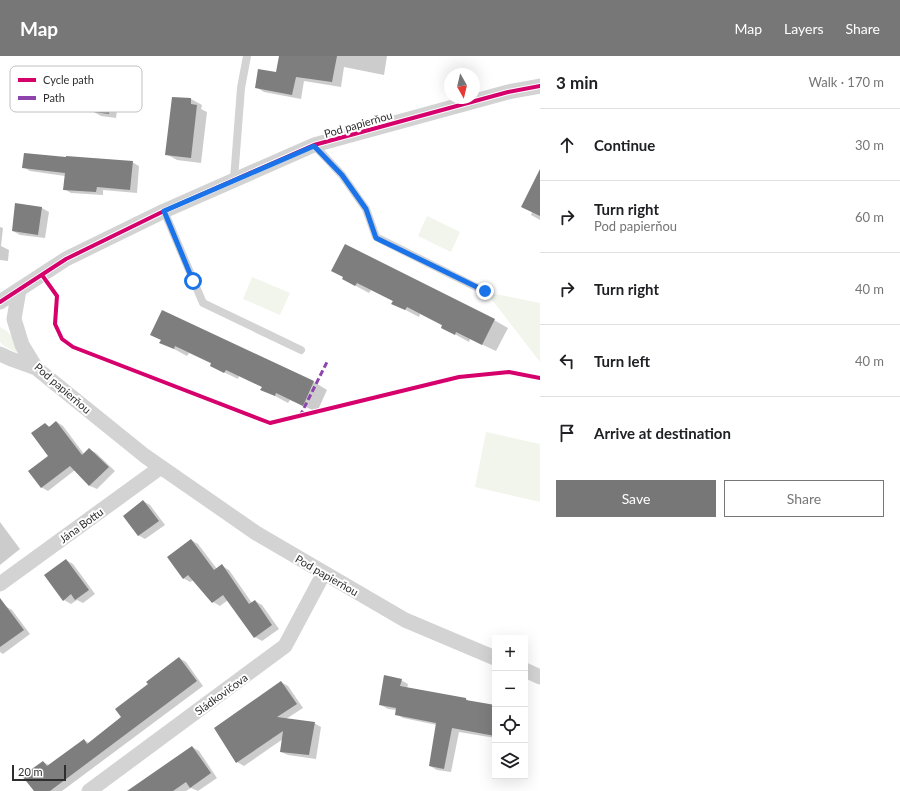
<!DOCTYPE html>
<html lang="en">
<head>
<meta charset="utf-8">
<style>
  :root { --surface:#fff; --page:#f6f6f6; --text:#202124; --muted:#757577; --line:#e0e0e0; --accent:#777 }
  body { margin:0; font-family:Lato,sans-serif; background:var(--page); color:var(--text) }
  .controls { position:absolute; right:12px; bottom:12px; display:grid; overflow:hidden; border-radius:0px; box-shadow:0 4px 16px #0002 }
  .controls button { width:36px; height:36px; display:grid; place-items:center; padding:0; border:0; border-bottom:1px solid var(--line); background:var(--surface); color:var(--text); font:20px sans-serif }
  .compass { position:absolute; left:444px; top:12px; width:36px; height:36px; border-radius:50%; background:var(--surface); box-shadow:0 4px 16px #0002; rotate:172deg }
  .scale { position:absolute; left:12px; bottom:10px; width:54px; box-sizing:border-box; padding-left:4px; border:2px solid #2e2e2e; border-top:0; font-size:11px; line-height:14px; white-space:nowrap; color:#2e2e2e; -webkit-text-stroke:3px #fff; paint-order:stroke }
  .stop { position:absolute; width:12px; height:12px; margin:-9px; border:3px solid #1a73e8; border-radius:50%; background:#fff }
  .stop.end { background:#1a73e8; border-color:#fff; box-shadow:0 1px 4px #0008 }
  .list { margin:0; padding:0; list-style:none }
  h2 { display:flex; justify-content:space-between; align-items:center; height:52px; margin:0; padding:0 16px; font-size:17px }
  h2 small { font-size:13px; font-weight:400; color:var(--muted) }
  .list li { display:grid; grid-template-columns:26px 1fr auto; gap:12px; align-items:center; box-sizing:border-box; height:72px; padding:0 16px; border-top:1px solid var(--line) }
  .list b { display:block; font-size:15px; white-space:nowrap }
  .list p { margin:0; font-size:13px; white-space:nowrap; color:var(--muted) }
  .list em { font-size:13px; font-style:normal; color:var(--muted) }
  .actions { display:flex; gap:8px; padding:12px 16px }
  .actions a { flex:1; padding:9px 0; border:1px solid var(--accent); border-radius:0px; text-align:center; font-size:14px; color:var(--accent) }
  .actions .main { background:var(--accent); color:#fff }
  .icon { flex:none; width:22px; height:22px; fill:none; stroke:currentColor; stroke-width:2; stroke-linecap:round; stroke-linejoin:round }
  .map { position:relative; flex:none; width:540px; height:735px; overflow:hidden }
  header { display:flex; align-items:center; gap:24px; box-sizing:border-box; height:56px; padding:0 20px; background:var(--accent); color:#fff }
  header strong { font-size:19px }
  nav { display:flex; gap:22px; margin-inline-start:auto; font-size:14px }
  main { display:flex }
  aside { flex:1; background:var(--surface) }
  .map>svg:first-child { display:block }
  .green { fill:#f1f5ec }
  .shadow { fill:#0003 }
  .building { fill:#7e7e7e }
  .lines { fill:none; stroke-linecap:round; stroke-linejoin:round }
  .lane { stroke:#d3d3d3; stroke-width:8 }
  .street { stroke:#d3d3d3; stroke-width:15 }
  .quiet { stroke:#8e44ad; stroke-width:3; stroke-dasharray:6 3; stroke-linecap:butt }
  .cycleway-casing { stroke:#fff; stroke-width:6 }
  .cycleway { stroke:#d6006c; stroke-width:4 }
  .route { stroke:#1a73e8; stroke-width:5 }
  .labels { text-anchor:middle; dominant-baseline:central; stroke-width:4; stroke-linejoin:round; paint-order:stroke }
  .street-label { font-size:11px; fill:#2e2e2e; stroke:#fff }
  .key { fill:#fff; stroke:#c0c0c0; stroke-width:1 }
  .key-label { font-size:11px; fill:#2e2e2e }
</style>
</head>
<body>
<header>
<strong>Map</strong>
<nav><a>Map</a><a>Layers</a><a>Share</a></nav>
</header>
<main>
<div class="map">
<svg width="540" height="735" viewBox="0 0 540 735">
  <rect width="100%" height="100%" fill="#fff"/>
  <path class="green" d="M 427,160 L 460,176 L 451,196 L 418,180 Z
    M 252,221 L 290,237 L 280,259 L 243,243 Z
    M 486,236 L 540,247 L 540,306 Z
    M 0,271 C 12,276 16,287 19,298 L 4,290 L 0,286 Z
    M 486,376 L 540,388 L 540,446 L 475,431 Z"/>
  <path class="shadow" d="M 280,0 L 387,0 L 384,19 L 344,11 L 341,31 L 304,25 L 301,43 L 264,36 L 256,31 L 277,17 Z
    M 112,35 L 119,39 L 116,62 L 101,60 L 94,56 Z
    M 173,42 L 191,43 L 202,49 L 201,53 L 207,56 L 201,107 L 177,104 L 166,98 Z
    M 132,106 L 139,110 L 137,137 L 103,134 L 103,139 L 71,137 L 64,133 L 65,120 L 30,115 L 23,111 Z
    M 540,129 L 540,164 L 531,159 Z
    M 16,148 L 42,152 L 49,156 L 45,182 L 20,179 L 13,175 Z
    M 0,171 L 3,172 L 1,190 L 9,194 L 8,205 L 0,204 Z
    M 343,223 L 494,264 L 508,272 L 496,295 L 470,283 L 469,286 L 442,271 L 443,270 L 420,258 L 419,261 L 392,247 L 393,245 L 371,234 L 369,237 Z
    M 162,255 L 314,326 L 327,334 L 317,356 L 290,344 L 288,347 L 262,333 L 263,331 L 239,320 L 238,323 L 211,310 L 212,308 L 189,297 L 187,300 L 161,286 Z
    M 57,366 L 63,370 L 84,398 L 89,393 L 96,397 L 115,415 L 97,433 L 90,430 L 75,414 L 48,435 L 41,431 L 49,400 L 45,368 L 51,371 Z
    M 143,445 L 150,449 L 165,469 L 145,483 L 138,479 Z
    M 0,466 L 20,493 L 0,509 Z
    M 191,484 L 198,488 L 217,513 L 222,510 L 229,514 L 252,547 L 255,545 L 262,549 L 279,573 L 262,585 L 255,581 L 228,544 L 220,550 L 213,546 L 194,524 L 190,526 L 183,522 Z
    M 66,504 L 73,508 L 95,538 L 83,547 L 77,544 L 71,548 L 64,544 Z
    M 5,550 L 12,554 L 30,578 L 3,598 L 0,596 L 0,554 Z
    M 179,602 L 186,606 L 203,630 L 62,735 L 35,735 L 43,706 L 49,709 L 84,684 L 89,687 L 122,661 L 149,628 Z
    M 401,624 L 408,628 L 407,633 L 466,643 L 470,646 L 495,651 L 495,682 L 459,676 L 451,716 L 437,714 L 430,710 L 437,669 L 403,662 L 396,658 L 397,654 L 388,653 L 381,649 Z
    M 281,626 L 288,630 L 303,652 L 286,663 L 314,667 L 321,671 L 316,703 L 288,699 L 281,696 L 283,683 L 244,710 L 237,706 Z
    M 192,691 L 199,695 L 217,722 L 198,735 L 191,732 L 186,735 L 132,735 Z"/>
  <path class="building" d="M 279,0 L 337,0 L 332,26 L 296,21 L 292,39 L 255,32 L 258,13 L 276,16 Z
    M 96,32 L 112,34 L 109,58 L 93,56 Z
    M 172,41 L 191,42 L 191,48 L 197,49 L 191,102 L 165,99 Z
    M 24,97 L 66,101 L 66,100 L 133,105 L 130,134 L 97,131 L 96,136 L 63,134 L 65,117 L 22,112 Z
    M 540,113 L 540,160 L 521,151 Z
    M 15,147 L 42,151 L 38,179 L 12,175 Z
    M 345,188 L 495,263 L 482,289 L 456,276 L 455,279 L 441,272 L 442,269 L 407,251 L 405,254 L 391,248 L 393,245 L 357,227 L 355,230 L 342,223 L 343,221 L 331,215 Z
    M 162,254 L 314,325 L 303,350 L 276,337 L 275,340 L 260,334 L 262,331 L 226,314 L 224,317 L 210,310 L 211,307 L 175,290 L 174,293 L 159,287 L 161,284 L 150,279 Z
    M 56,365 L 82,399 L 89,392 L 109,411 L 89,430 L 70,410 L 41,432 L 28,415 L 48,400 L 31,377 L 45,367 L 49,371 Z
    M 143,444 L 159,465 L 138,480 L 123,460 Z
    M 191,483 L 214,514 L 222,508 L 249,548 L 255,544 L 272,569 L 254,582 L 223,539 L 212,547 L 188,519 L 183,523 L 167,501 Z
    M 66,503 L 89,534 L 75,544 L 71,538 L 63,545 L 44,519 Z
    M 0,542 L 24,574 L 0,591 Z
    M 179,601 L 197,625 L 50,735 L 34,735 L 22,720 L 43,705 L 47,710 L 84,683 L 87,688 L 121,661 L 115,653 L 148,628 L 146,626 Z
    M 384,619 L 402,623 L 400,630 L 466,642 L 466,644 L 495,649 L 495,680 L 452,672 L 444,713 L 429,710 L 436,667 L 395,659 L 396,652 L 379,649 Z
    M 281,625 L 297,648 L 277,661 L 315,666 L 309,699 L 280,696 L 283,675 L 236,707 L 214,672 Z
    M 192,690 L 211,717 L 190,732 L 186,726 L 173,735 L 127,735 Z"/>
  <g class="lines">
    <path class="lane" d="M 314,89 L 342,119 L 366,153 L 376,181 L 486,236
      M 234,123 L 241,32 L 247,0
      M 164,155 L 203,247 L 301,294"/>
    <path class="street" d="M 19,234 L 14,263 L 22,289 L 36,312 L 145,400 L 256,477 L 405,564 L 495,602
      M 0,246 L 66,203 L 164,155 L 314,89 L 508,36 L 540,30
      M 0,298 L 11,303 L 36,312
      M 0,528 L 161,411
      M 525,614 L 540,621
      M 89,735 L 285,590 L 324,517"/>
    <path class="quiet" d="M 300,360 L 327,306"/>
    <g class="cycleway-casing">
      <path id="cycleway" d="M 42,219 L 57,240 L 55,268 L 62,283 L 73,291 L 270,367 L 459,321 L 509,316 L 540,322
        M 0,246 L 66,203 L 164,155 L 314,89 L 508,36 L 540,30"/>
    </g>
    <use href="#cycleway" class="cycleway"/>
  </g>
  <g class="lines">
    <path class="route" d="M 193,225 L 164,155 L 314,90 L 342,119 L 366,153 L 376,182 L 485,235"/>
  </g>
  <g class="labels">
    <g class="street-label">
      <text transform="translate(358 68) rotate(-16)">Pod papierňou</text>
      <text transform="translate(63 332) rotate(41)">Pod papierňou</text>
      <text transform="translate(81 469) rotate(-36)">Jána Bottu</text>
      <text transform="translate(327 519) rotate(30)">Pod papierňou</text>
      <text transform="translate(221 638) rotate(-36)">Sládkovičova</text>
    </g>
  </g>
  <rect x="10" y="10" width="132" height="46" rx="6" class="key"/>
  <rect x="18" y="22" width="18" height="4" fill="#d6006c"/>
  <rect x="18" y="40" width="18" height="4" fill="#8e44ad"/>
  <g class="key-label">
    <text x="43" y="28">Cycle path</text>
    <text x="43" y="46">Path</text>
  </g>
</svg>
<div class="controls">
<button>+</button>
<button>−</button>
<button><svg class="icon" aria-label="locate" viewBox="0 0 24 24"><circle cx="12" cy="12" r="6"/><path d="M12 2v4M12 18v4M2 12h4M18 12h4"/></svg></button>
<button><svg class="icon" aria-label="layers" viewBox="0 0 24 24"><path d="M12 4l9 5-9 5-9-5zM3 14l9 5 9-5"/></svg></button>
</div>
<svg class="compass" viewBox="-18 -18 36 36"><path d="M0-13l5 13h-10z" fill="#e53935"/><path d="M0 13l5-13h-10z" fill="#757577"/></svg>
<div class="scale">20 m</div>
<div class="stop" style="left:193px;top:225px"></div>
<div class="stop end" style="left:485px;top:235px"></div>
</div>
<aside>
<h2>3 min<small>Walk · 170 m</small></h2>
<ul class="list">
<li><svg class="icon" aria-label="ahead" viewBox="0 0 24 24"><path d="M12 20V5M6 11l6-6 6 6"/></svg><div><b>Continue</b></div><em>30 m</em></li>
<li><svg class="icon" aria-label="right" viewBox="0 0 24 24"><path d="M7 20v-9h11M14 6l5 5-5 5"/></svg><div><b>Turn right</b><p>Pod papierňou</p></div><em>60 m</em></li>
<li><svg class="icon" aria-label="right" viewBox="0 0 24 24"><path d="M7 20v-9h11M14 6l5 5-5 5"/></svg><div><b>Turn right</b></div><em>40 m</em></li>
<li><svg class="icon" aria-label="left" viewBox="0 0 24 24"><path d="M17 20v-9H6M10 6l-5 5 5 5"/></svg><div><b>Turn left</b></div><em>40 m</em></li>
<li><svg class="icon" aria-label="arrive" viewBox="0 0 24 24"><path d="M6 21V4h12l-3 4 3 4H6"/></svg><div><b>Arrive at destination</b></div></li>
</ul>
<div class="actions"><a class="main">Save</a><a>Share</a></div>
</aside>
</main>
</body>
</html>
